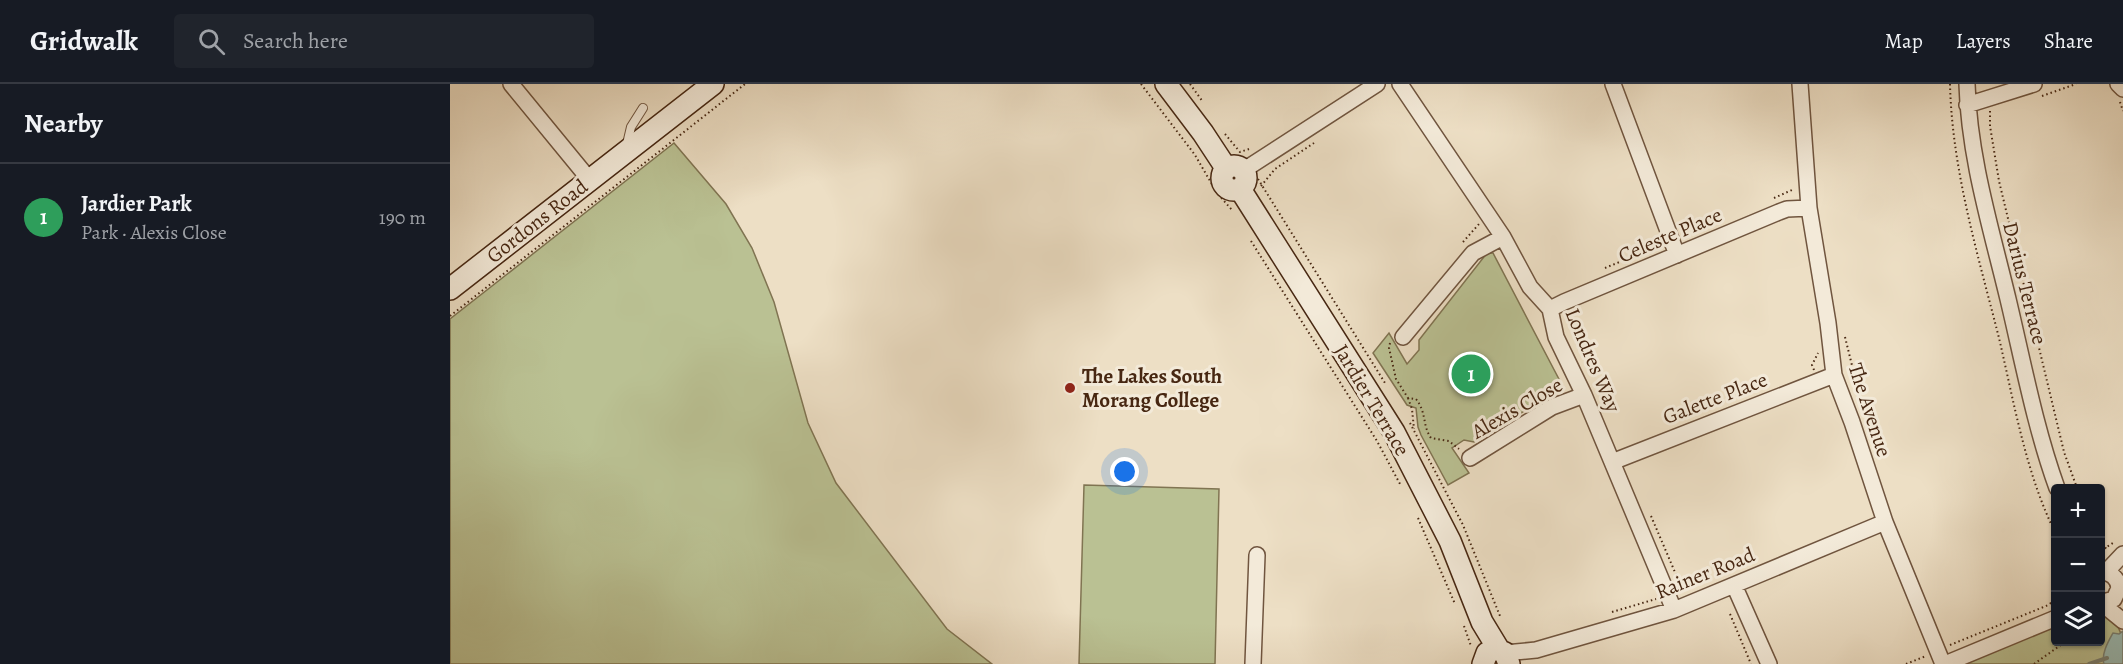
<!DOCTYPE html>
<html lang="en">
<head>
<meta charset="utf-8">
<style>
  :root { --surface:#171b24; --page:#20242c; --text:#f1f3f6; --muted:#9ea1a6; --line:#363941; --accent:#c59692 }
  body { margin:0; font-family:Alegreya,serif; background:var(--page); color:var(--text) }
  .controls { position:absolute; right:18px; bottom:18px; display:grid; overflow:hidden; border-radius:6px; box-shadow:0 2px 4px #0004 }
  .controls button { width:54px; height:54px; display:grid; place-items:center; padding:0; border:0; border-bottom:2px solid var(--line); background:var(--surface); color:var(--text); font:30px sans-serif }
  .you { position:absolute; left:675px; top:388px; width:21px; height:21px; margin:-15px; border:4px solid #fff; border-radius:50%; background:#1a73e8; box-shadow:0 0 0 9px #1a73e833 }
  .badge { display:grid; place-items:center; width:39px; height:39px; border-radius:50%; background:var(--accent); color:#fff; font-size:20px; font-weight:700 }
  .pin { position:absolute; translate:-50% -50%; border:3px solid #fff; box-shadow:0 2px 6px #0006 }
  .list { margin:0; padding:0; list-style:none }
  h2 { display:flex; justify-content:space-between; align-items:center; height:78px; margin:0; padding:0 24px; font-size:26px }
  h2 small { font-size:20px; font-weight:400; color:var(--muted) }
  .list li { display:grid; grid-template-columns:39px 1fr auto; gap:18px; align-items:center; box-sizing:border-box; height:108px; padding:0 24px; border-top:2px solid var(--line) }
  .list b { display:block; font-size:22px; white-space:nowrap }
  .list p { margin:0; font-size:20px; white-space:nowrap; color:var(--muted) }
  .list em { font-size:20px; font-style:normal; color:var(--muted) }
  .icon { flex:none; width:33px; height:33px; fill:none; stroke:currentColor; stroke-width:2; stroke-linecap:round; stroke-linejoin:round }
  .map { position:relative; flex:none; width:1673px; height:580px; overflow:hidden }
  header { display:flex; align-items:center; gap:36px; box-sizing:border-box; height:84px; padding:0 30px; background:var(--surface); border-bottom:2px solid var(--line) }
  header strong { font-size:28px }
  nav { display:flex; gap:33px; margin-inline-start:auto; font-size:21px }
  .search { width:420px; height:54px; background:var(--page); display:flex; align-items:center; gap:15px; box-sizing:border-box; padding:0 21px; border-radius:6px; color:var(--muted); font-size:22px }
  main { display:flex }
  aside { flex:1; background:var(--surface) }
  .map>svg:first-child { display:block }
  .green { fill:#bac193; stroke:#807452; stroke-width:1.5 }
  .water { fill:#99bcb6; stroke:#788074; stroke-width:1.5 }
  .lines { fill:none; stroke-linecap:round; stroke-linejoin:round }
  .stream { stroke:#788074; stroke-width:4 }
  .lane-casing { stroke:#70553f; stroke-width:10 }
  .street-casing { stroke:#70553f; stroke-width:18 }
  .secondary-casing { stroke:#472712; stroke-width:24 }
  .path { stroke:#472712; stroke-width:2; stroke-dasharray:1.5 3; stroke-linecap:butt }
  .lane { stroke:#f3ead9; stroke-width:8 }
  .street { stroke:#f3ead9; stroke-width:15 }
  .secondary { stroke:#f3ead9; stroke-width:21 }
  .poi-dot { fill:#8f2418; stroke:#f3ead9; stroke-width:2 }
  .labels { text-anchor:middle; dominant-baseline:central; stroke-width:6; stroke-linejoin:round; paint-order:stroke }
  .street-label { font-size:21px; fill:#472712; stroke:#f3ead9 }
  .poi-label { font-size:21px; font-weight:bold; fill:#472712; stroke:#f3ead9; text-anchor:start }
</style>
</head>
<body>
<header>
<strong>Gridwalk</strong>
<div class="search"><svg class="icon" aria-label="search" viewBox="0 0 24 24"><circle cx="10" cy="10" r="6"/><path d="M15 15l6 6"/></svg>Search here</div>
<nav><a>Map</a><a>Layers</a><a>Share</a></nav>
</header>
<main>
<aside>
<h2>Nearby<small></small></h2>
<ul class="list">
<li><span class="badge" style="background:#2e9e5b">1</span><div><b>Jardier Park</b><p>Park · Alexis Close</p></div><em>190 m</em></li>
</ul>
</aside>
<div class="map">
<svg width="1673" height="580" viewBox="0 0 1673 580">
  <rect width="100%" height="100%" fill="#eddfc5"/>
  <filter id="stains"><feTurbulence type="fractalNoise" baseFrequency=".00333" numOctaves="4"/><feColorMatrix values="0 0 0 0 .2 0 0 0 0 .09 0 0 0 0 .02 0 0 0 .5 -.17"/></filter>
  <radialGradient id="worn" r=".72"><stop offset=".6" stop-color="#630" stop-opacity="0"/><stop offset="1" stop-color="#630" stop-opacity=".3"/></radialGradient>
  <path class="green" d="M 224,59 L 276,120 L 302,164 L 324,218 L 358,339 L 386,399 L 497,545 L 542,580 L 0,580 L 0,235 Z
    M 1037,169 L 1043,169 L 1111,299 L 1108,306 L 1024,358 L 1014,356 L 1002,364 L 1019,389 L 998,401 L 971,351 L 968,343 L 966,324 L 957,321 L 923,269 L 939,249 L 957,280 L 969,266 L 969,256 Z
    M 634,401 L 769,405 L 765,580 L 629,580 Z
    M 1651,525 C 1673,540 1673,553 1673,580 L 1512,580 L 1605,541 L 1606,558 L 1650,558 Z"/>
  <path class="water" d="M 1673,547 L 1673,580 L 1654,580 C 1651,570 1658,558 1663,549 L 1669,550 Z"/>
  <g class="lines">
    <path class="stream" d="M 1639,580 L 1657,574"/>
    <g class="lane-casing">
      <path id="lane" d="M 177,60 L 181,43 L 193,24"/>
    </g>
    <g class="street-casing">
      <path id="street" d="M 61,0 L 139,95
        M 950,0 L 1053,153 L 1080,203 L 1100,225 L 1106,253 L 1134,311 L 1224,526
        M 1163,0 L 1227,171
        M 1350,0 L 1359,124 L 1378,239 L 1384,291 L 1402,338 L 1435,438 L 1493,580
        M 1517,0 C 1519,73 1541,144 1558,215 C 1573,278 1585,343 1607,404
        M 1668,0 L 1673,5
        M 1517,21 L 1584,0
        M 794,86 L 927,0
        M 1100,225 L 1114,218 L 1329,128 L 1337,125 L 1359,124
        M 953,253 L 1023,169 L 1053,153
        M 1020,374 L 1102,323 L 1134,311
        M 1162,378 L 1384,291
        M 1650,488 C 1661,488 1668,494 1669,504 L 1664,515 L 1650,519
        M 1656,488 L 1673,470
        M 1284,501 L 1319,580
        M 1651,519 L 1673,537
        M 1055,569 L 1086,566 L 1224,526 L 1435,438
        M 803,580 L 807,471
        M 1495,580 L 1606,534"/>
    </g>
    <g class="secondary-casing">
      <path id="secondary" d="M 716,0 L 753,49 L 776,84
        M772 94a12 12 0 1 1 24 0a12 12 0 1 1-24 0Z
        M 790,105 L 944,348 L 1000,457 L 1032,538 L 1049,566
        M 0,205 L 263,0
        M 1033,580 L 1037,569 L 1046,565 L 1055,569 L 1059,580"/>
    </g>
    <path class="path" d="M 691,0 L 745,71 L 767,109 L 782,126
      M 740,0 L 753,18
      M 1500,0 C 1502,86 1528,171 1549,254 C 1564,318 1576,391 1606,450
      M 1592,12 L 1626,0
      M 1670,18 L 1673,27
      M 1540,27 L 1540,42 L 1549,97 L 1614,368 L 1627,404
      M 775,50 L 790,68 L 799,65
      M 808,95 L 935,299
      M 811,102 L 825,85 L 864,59
      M 1324,114 L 1342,106
      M 801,157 L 927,357 L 950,400
      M 1013,158 L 1029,140
      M 1155,184 L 1208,162
      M 0,232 L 295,0
      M 1395,253 L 1413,326
      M 940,259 L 939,264 L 946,295 L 958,314 L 966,315 C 977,329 972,341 981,354 L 999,357 L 1009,365
      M 1364,286 L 1362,281 L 1368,269
      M 958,314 L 962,325 L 964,345
      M 960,339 L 1013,441 L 1050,532
      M 1201,432 L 1233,507
      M 968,434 L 1005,520
      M 1650,456 L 1657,466
      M 1650,467 L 1663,459
      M 1162,528 L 1206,515
      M 1280,530 L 1301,580
      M 1014,542 L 1021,562
      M 1500,561 L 1596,522 L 1606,516
      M 1456,580 L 1476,572
      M 1584,580 L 1615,558"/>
    <use href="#lane" class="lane"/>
    <use href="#street" class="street"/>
    <use href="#secondary" class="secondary"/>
  </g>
  <circle class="poi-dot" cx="620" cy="304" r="6"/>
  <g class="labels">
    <g class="street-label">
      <text transform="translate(87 137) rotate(-38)">Gordons Road</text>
      <text transform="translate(1220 151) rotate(-23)">Celeste Place</text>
      <text transform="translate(1575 199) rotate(76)">Darius Terrace</text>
      <text transform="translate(1143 276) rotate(67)">Londres Way</text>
      <text transform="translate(1265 314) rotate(-21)">Galette Place</text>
      <text transform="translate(922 316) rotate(59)">Jardier Terrace</text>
      <text transform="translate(1067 324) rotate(-30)">Alexis Close</text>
      <text transform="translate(1420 326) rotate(72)">The Avenue</text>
      <text transform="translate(1255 489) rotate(-22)">Rainer Road</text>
    </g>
    <g class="poi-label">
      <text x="632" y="292">The Lakes South<tspan x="632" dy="24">Morang College</tspan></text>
    </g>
  </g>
  <rect width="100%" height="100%" filter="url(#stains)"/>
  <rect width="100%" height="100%" fill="url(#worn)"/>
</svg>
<div class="controls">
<button>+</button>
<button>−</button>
<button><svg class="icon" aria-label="layers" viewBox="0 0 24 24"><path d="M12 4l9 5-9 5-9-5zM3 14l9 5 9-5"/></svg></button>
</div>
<div class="you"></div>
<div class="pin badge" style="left:1021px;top:290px;background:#2e9e5b">1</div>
</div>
</main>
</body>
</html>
